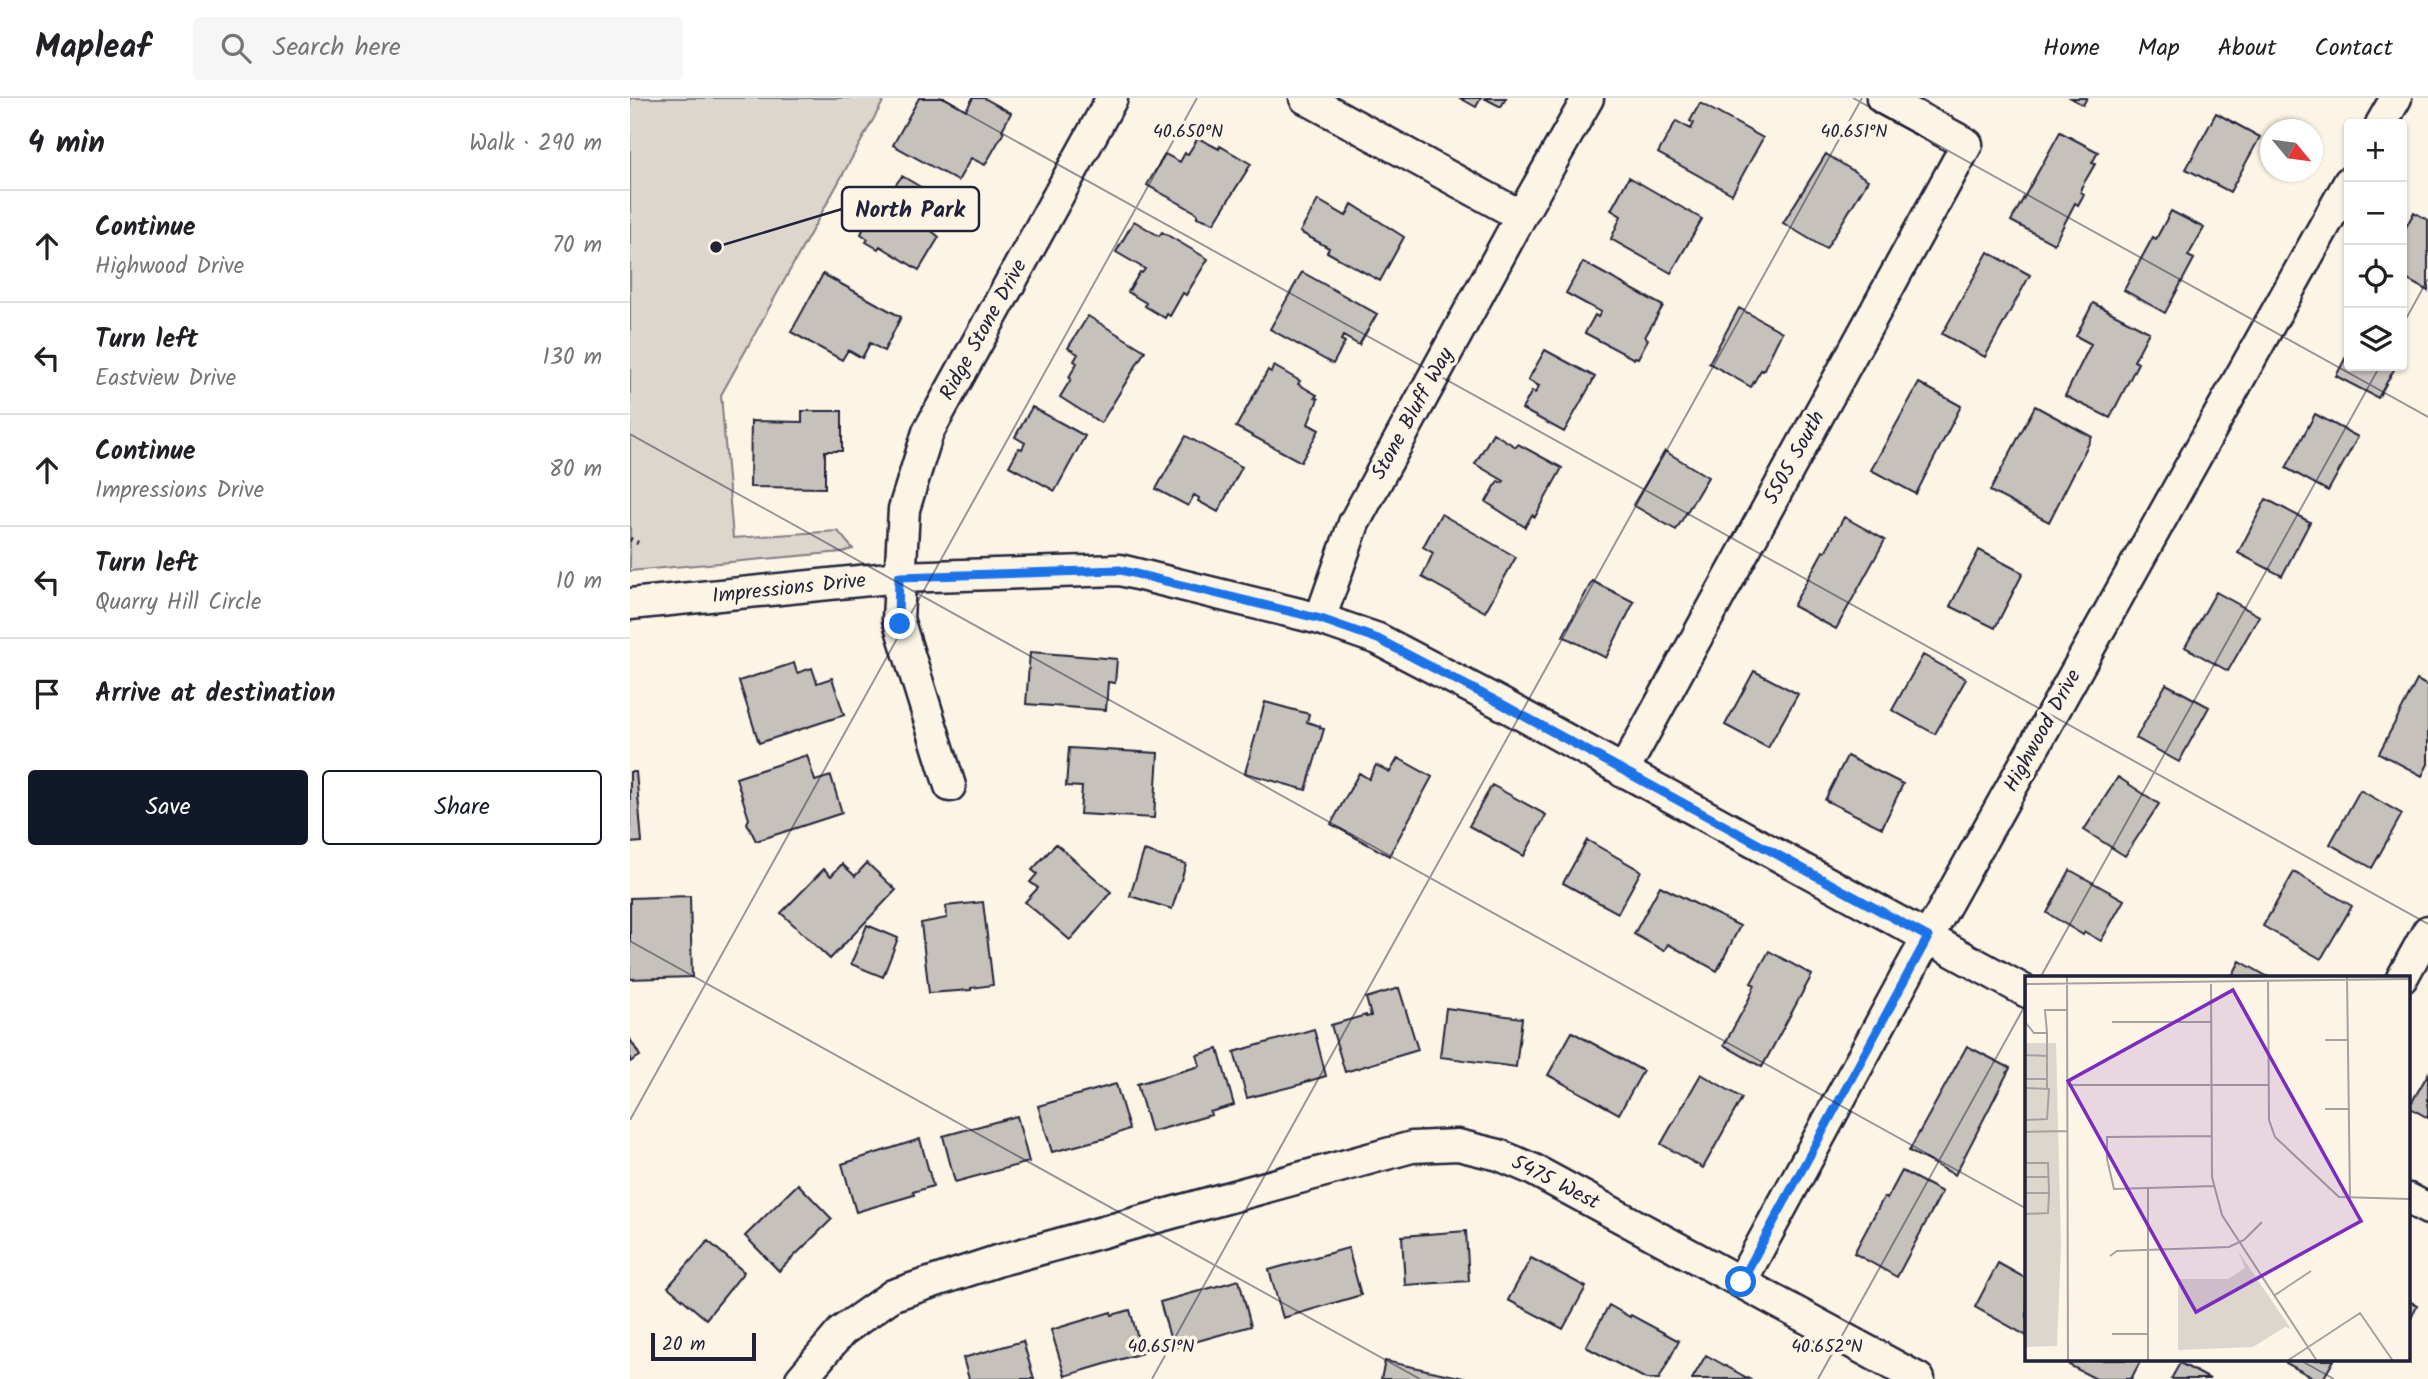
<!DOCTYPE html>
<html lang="en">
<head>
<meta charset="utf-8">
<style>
  :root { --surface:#fff; --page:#f6f6f6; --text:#202124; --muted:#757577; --line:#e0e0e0; --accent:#111827 }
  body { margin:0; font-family:Kalam,sans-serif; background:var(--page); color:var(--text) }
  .controls { position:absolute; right:21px; top:21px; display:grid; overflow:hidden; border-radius:7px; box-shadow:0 2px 5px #0004 }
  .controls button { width:63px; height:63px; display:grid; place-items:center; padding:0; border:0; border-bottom:2px solid var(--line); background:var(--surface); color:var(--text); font:35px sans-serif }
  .compass { position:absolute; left:1630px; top:21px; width:63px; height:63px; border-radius:50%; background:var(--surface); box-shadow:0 2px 5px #0004; rotate:119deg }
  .scale { position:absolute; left:21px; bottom:18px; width:105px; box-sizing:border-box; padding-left:7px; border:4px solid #22223b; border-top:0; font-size:19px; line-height:24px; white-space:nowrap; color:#22223b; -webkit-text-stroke:5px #fcf5e5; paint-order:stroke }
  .stop { position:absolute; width:21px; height:21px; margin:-16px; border:5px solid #1a73e8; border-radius:50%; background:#fff }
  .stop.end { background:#1a73e8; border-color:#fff; box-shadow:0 2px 7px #0008 }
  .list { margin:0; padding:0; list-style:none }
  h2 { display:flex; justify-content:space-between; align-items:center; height:91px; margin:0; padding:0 28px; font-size:30px }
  h2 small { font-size:23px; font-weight:400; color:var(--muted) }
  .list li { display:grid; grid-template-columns:46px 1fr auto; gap:21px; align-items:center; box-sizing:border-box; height:112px; padding:0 28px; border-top:2px solid var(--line) }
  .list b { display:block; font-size:26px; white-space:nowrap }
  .list p { margin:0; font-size:23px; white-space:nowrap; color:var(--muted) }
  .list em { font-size:23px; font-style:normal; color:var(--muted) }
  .actions { display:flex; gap:14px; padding:21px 28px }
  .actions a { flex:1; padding:16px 0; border:2px solid var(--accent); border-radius:7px; text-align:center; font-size:24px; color:var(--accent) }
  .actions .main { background:var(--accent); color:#fff }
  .icon { flex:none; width:38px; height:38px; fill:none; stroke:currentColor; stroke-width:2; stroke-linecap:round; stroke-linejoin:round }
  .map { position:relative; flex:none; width:1798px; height:1281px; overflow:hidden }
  header { display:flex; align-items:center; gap:42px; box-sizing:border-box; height:98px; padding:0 35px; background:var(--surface); border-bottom:2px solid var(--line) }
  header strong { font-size:33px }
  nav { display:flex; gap:38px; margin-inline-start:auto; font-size:24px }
  .search { width:490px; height:63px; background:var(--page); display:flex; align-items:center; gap:18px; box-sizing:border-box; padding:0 24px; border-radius:7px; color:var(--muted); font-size:26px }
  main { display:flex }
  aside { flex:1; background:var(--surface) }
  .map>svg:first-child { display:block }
  .green { fill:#dcd6cc; stroke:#7f7c84; stroke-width:2 }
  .building { fill:#c6c1bb; stroke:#22223b; stroke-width:2 }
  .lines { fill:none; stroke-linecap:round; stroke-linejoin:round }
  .street-casing { stroke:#22223b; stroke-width:35 }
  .path { stroke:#22223b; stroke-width:4.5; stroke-dasharray:2 5; stroke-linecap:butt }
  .street { stroke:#fcf5e5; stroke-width:30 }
  .route { stroke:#1a73e8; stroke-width:9 }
  .ticks { fill:none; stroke:#22223b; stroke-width:2; stroke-opacity:0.45 }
  .labels { text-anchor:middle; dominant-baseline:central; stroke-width:7; stroke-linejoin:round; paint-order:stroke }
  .street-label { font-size:21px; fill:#22223b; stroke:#fcf5e5 }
  .inset-road { fill:none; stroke:#a5a1a1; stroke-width:2 }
  .view { fill:#7b2cbf; fill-opacity:0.15; stroke:#7b2cbf; stroke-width:3.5 }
  .inset-edge { fill:none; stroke:#22223b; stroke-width:3.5 }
  .ticks-label { font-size:18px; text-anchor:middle; fill:#22223b; stroke:#fcf5e5; stroke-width:7; stroke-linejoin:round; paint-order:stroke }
  .leader { fill:none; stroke:#22223b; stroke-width:2.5 }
  .callout-dot { fill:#22223b; stroke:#fcf5e5; stroke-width:2.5 }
  .callout { fill:#fcf5e5; stroke:#22223b; stroke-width:2.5 }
  .callout-label { font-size:23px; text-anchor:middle; font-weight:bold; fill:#22223b }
</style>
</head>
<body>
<header>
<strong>Mapleaf</strong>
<div class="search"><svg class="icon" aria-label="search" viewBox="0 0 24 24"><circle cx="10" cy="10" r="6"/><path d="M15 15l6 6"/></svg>Search here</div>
<nav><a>Home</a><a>Map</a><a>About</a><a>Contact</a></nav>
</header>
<main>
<aside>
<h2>4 min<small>Walk · 290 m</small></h2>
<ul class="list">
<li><svg class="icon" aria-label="ahead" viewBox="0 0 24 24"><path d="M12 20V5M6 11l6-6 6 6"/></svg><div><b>Continue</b><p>Highwood Drive</p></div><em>70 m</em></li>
<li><svg class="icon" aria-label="left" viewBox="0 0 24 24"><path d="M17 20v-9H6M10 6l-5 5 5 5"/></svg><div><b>Turn left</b><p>Eastview Drive</p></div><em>130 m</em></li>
<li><svg class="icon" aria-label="ahead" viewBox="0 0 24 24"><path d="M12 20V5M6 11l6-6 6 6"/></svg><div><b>Continue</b><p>Impressions Drive</p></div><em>80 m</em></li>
<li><svg class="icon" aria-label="left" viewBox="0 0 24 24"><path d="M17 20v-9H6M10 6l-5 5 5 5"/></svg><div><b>Turn left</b><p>Quarry Hill Circle</p></div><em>10 m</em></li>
<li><svg class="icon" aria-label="arrive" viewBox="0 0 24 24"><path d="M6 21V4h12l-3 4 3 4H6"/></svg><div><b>Arrive at destination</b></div></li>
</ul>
<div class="actions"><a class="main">Save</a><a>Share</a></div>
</aside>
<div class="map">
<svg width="1798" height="1281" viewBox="0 0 1798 1281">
  <rect width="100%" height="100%" fill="#fcf5e5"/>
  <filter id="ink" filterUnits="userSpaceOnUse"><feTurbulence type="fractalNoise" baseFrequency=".0143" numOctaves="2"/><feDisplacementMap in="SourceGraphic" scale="14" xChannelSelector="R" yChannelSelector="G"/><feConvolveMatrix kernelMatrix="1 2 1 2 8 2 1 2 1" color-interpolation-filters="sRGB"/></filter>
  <g filter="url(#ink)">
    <path class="green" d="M 0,0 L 250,0 L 254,2 L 91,297 L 103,440 L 208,433 L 223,451 L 212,454 L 0,473 Z"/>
    <path class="building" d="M 289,0 L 315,0 L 336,12 L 343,0 L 354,0 L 381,15 L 372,32 L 374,34 L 355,67 L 341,60 L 328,83 L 263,47 Z
      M 830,0 L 851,0 L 846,9 Z
      M 854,0 L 876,0 L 871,9 Z
      M 1441,0 L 1457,0 L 1453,7 Z
      M 1070,5 L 1133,40 L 1102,96 L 1028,55 L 1046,23 L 1061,31 L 1064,25 L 1060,23 Z
      M 1586,15 L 1630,39 L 1600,94 L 1556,71 Z
      M 1430,34 L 1468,54 L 1462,65 L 1465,66 L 1451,90 L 1451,94 L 1454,96 L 1448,107 L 1445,105 L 1424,146 L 1381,123 Z
      M 568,40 L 589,51 L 590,48 L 621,66 L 584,125 L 567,119 L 567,115 L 517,87 L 535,56 L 550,64 L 555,55 L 558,56 Z
      M 1196,56 L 1238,82 L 1196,151 L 1153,125 Z
      M 272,78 L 294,91 L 292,94 L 308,103 L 298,120 L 301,121 L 297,129 L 309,139 L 289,172 L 250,148 L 248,151 L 236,144 L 238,141 L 231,136 L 244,108 L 253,104 Z
      M 999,79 L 1072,121 L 1041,175 L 981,141 L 991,118 L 981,112 Z
      M 688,102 L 716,118 L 722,106 L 774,139 L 750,183 L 697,154 L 699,150 L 670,134 Z
      M 1541,113 L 1574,130 L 1558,158 L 1564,161 L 1535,215 L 1494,192 L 1523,139 L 1526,141 Z
      M 1784,114 L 1798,122 L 1798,193 L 1772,179 L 1772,137 Z
      M 504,123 L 529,138 L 532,134 L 578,161 L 556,197 L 553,195 L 540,218 L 537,216 L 535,220 L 515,208 L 516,205 L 498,194 L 510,174 L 512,175 L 515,171 L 486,154 Z
      M 1358,154 L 1400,177 L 1355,259 L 1312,236 Z
      M 953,164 L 1033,208 L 1015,239 L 1018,241 L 1008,260 L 1005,259 L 1004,261 L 955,235 L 965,217 L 968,219 L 971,214 L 936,195 Z
      M 672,174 L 747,216 L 729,247 L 713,238 L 711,242 L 715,244 L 703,266 L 640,231 Z
      M 193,176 L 271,219 L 254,253 L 240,245 L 232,260 L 218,252 L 212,262 L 161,234 Z
      M 1463,205 L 1519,234 L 1504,263 L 1508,265 L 1480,320 L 1435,298 L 1461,246 L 1446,238 Z
      M 1109,210 L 1152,234 L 1133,273 L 1131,272 L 1121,289 L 1079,265 Z
      M 458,218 L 515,253 L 471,325 L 430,299 L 441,281 L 439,279 L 447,265 L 444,263 L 448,256 L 438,250 Z
      M 915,252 L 965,279 L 934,334 L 892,311 L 902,293 L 905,295 L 909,288 L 898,282 Z
      M 1719,253 L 1719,268 L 1766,268 L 1748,300 L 1706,278 Z
      M 644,268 L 670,283 L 668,286 L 687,297 L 685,299 L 688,301 L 678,326 L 689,332 L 671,364 L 606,329 L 638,272 L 641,274 Z
      M 1289,285 L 1331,308 L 1286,396 L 1241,372 Z
      M 1405,308 L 1462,339 L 1419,424 L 1360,393 Z
      M 402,309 L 455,338 L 425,393 L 379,368 L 389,350 L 392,351 L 395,345 L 385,339 Z
      M 172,313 L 212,313 L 212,353 L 195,353 L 195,390 L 120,389 L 121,323 L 172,324 Z
      M 1685,316 L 1728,339 L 1698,393 L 1656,370 Z
      M 863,335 L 886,349 L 888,346 L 932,370 L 905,419 L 902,417 L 895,429 L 856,404 L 868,383 L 872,385 L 874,383 L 845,366 Z
      M 556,338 L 612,369 L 588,414 L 568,403 L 569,400 L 564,397 L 558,408 L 526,391 Z
      M 1035,353 L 1078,379 L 1046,432 L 1003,407 Z
      M 1636,401 L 1680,424 L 1652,478 L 1608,455 Z
      M 811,416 L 886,459 L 855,514 L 792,479 L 803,455 L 793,449 Z
      M 1214,419 L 1255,442 L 1206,531 L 1163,508 L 1193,453 L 1195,454 Z
      M 1349,452 L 1393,475 L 1365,530 L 1320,508 Z
      M 962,483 L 1004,504 L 976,560 L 933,538 Z
      M 1586,494 L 1629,518 L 1598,573 L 1555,549 Z
      M 400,554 L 487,561 L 485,585 L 478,584 L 476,612 L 396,606 Z
      M 1293,557 L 1336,581 L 1305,636 L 1262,612 Z
      M 164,565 L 167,575 L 182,570 L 187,585 L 202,580 L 214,617 L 129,645 L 109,583 Z
      M 1124,573 L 1168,596 L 1138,650 L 1095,627 Z
      M 1787,582 L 1798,588 L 1798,666 L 1792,678 L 1749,655 Z
      M 1536,586 L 1579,609 L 1549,664 L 1506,640 Z
      M 635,604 L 679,616 L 677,624 L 690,628 L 690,630 L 694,631 L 676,692 L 615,675 Z
      M 439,650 L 528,655 L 524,720 L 450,716 L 452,689 L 436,688 Z
      M 177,657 L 185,683 L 201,678 L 212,715 L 126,743 L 117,725 L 119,721 L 106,680 Z
      M 1217,658 L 1273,686 L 1252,730 L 1195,702 Z
      M 768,660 L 802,679 L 759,758 L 701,726 L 729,675 L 739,681 L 746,667 L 760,674 Z
      M 0,674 L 6,674 L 12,744 L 0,745 Z
      M 1488,679 L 1529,706 L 1495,758 L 1454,732 Z
      M 862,687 L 916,717 L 894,758 L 839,728 Z
      M 1730,692 L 1772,716 L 1742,770 L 1700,746 Z
      M 957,742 L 1011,773 L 988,815 L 933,785 Z
      M 426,746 L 481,794 L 440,842 L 395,804 L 408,790 L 400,784 L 407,776 L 402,772 Z
      M 514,753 L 556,766 L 542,811 L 500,798 Z
      M 237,765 L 266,792 L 200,861 L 151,815 L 194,771 L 201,778 L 212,766 L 225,778 Z
      M 1440,772 L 1494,802 L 1471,843 L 1455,834 L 1453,837 L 1417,815 Z
      M 1664,774 L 1722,808 L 1691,861 L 1633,828 Z
      M 1030,788 L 1110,828 L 1087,873 L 1038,846 L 1034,853 L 1004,836 Z
      M 60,798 L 62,879 L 0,881 L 0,800 Z
      M 353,804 L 363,887 L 341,890 L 341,892 L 299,895 L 291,825 L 317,820 L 316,808 Z
      M 237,827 L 268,840 L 253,879 L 221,866 Z
      M 1139,853 L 1182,877 L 1132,969 L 1094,947 L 1117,905 L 1125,887 L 1121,885 Z
      M 1610,863 L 1640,880 L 1601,880 Z
      M 769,890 L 788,952 L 715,974 L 701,927 L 736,917 L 736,919 L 741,918 L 736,900 Z
      M 816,910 L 892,920 L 886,969 L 810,959 Z
      M 684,931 L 696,978 L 672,985 L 672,986 L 617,1000 L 604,954 Z
      M 942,934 L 1013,973 L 989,1016 L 918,977 Z
      M 0,941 L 10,958 L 0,964 Z
      M 1337,948 L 1380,970 L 1325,1077 L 1279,1053 Z
      M 588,951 L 604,1007 L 580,1014 L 581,1017 L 521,1034 L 507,986 L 570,968 L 567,957 Z
      M 1071,976 L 1112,1000 L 1073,1070 L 1031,1046 Z
      M 1798,976 L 1798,1020 L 1779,1009 Z
      M 486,986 L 499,1031 L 476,1040 L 422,1054 L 408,1008 Z
      M 387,1018 L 399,1064 L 325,1084 L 313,1038 Z
      M 290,1041 L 303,1088 L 283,1094 L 284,1097 L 226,1114 L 212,1066 Z
      M 1272,1073 L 1312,1094 L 1267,1179 L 1224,1155 L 1254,1099 L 1257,1101 Z
      M 168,1086 L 202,1121 L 149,1173 L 115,1138 Z
      M 836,1133 L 839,1183 L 775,1187 L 772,1138 Z
      M 78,1143 L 114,1174 L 76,1221 L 38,1189 Z
      M 718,1150 L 731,1197 L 653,1220 L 639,1172 Z
      M 901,1160 L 956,1189 L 933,1231 L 878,1202 Z
      M 1368,1165 L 1397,1181 L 1397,1238 L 1345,1209 Z
      M 609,1182 L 621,1228 L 543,1250 L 530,1204 Z
      M 1779,1203 L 1787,1207 L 1779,1225 Z
      M 979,1207 L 1000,1219 L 1001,1217 L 1049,1243 L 1029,1281 L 1016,1281 L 956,1249 Z
      M 500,1212 L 512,1255 L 435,1278 L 421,1232 L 481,1214 L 482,1217 Z
      M 393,1243 L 404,1281 L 339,1281 L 333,1260 Z
      M 1076,1257 L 1119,1281 L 1062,1281 Z
      M 1435,1262 L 1511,1262 L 1501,1281 L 1466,1281 L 1439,1267 L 1440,1264 Z
      M 1658,1262 L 1704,1262 L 1693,1281 L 1685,1281 L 1656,1265 Z
      M 755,1263 L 834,1280 L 834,1281 L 751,1281 Z
      M 1550,1265 L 1580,1281 L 1541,1281 Z"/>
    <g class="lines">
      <g class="street-casing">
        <path id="street" d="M 675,0 L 891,118
          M 1751,26 L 1766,0
          M 0,506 L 269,479 L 490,472 L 690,521 L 748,541 L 870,605 L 1397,894
          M 690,521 L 724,425 L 891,118 L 958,0
          M 993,674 L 1337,46 L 1252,0
          M 320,688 L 268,521 L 274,411 L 298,334 L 482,0
          M 1772,880 L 1798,833
          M 1779,1101 L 1798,1111
          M 1111,1184 L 1279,873 L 1719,84
          M 171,1281 L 212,1233 L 263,1197 L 367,1163 L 782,1049 L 828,1047 L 869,1057 L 902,1071 L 1289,1281"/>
      </g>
      <path class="path" d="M 0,441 L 8,445"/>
      <use href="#street" class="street"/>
    </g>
  </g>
  <g class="lines" filter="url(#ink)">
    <path class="route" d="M 270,526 L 268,521 L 269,479 L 490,472 L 691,521 L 748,541 L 870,605 L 1298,839 L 1111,1184"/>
  </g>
  <path class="ticks" d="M 308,0 L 1798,826M 1223,0 L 1798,319M 1772,228 L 1798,181M 0,336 L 1397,1111M 0,843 L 790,1281M 1410,880 L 1750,268M 0,1022 L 567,0M 1670,1262 L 1704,1281M 522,1281 L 1232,0M 1188,1281 L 1397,904"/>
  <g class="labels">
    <g class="street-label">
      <text transform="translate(354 232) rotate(-61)">Ridge Stone Drive</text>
      <text transform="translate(783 316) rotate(-61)">Stone Bluff Way</text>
      <text transform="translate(1165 360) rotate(-61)">5505 South</text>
      <text transform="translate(159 491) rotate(-6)">Impressions Drive</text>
      <text transform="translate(1413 633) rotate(-61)">Highwood Drive</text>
      <text transform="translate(925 1085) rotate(27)">5475 West</text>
    </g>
  </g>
  <g transform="translate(1395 878)">
    <rect width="385" height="385" fill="#fcf5e5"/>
    <path d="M 0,67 L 31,67 L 36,270 L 32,370 L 0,371 ZM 213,275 L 266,353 L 260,351 L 228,371 L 153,374 L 153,303 L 203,303 L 220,292 Z" fill="#dcd6cc"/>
    <path class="inset-road" d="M 42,0 L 43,385M 322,0 L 325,223M 243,4 L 244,144 L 250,161 L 314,221 L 385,223M 0,8 L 385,3M 1,8 L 1,47 L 9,57 L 22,57 L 20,34 L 42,34M 186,8 L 187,201 L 197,239 L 292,385M 87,46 L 186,46M 22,57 L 22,80M 300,64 L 324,64M 385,69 L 385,100M 0,79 L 22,80 L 22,112M 0,103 L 22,103M 42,109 L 244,109M 0,112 L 24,113 L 22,143 L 0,144M 300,133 L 325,133M 0,156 L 42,155M 187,160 L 82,161 L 82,183 L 89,213 L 189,210M 0,187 L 23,187 L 24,217 L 0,217M 0,201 L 24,201M 123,213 L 123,385M 0,238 L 23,237 L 24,217M 385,238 L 385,278M 85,280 L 92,275 L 204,271 L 219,264 L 237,246M 250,319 L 286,295M 87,358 L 123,358M 262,385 L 335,337 L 368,385"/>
    <path class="view" d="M 208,14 L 336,245 L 171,336 L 43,105 Z"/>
    <rect width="385" height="385" class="inset-edge"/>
  </g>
  <g class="ticks-label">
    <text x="558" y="39">40.650°N</text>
    <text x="1224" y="39">40.651°N</text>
    <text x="531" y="1254">40.651°N</text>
    <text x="1197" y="1254">40.652°N</text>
  </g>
  <path class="leader" d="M86 149L212 111"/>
  <circle class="callout-dot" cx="86" cy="149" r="7"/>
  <rect class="callout" x="212" y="89" width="137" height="44" rx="7"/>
  <g class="callout-label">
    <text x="280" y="119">North Park</text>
  </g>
</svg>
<div class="controls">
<button>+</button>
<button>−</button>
<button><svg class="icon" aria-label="locate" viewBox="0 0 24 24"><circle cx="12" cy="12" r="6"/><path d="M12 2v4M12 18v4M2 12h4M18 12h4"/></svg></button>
<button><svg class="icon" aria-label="layers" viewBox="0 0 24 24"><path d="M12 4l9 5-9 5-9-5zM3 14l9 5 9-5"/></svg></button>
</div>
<svg class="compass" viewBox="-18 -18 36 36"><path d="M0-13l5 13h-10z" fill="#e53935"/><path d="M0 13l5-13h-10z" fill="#757577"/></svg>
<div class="scale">20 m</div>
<div class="stop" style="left:1111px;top:1184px"></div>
<div class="stop end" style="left:270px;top:526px"></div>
</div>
</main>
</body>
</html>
